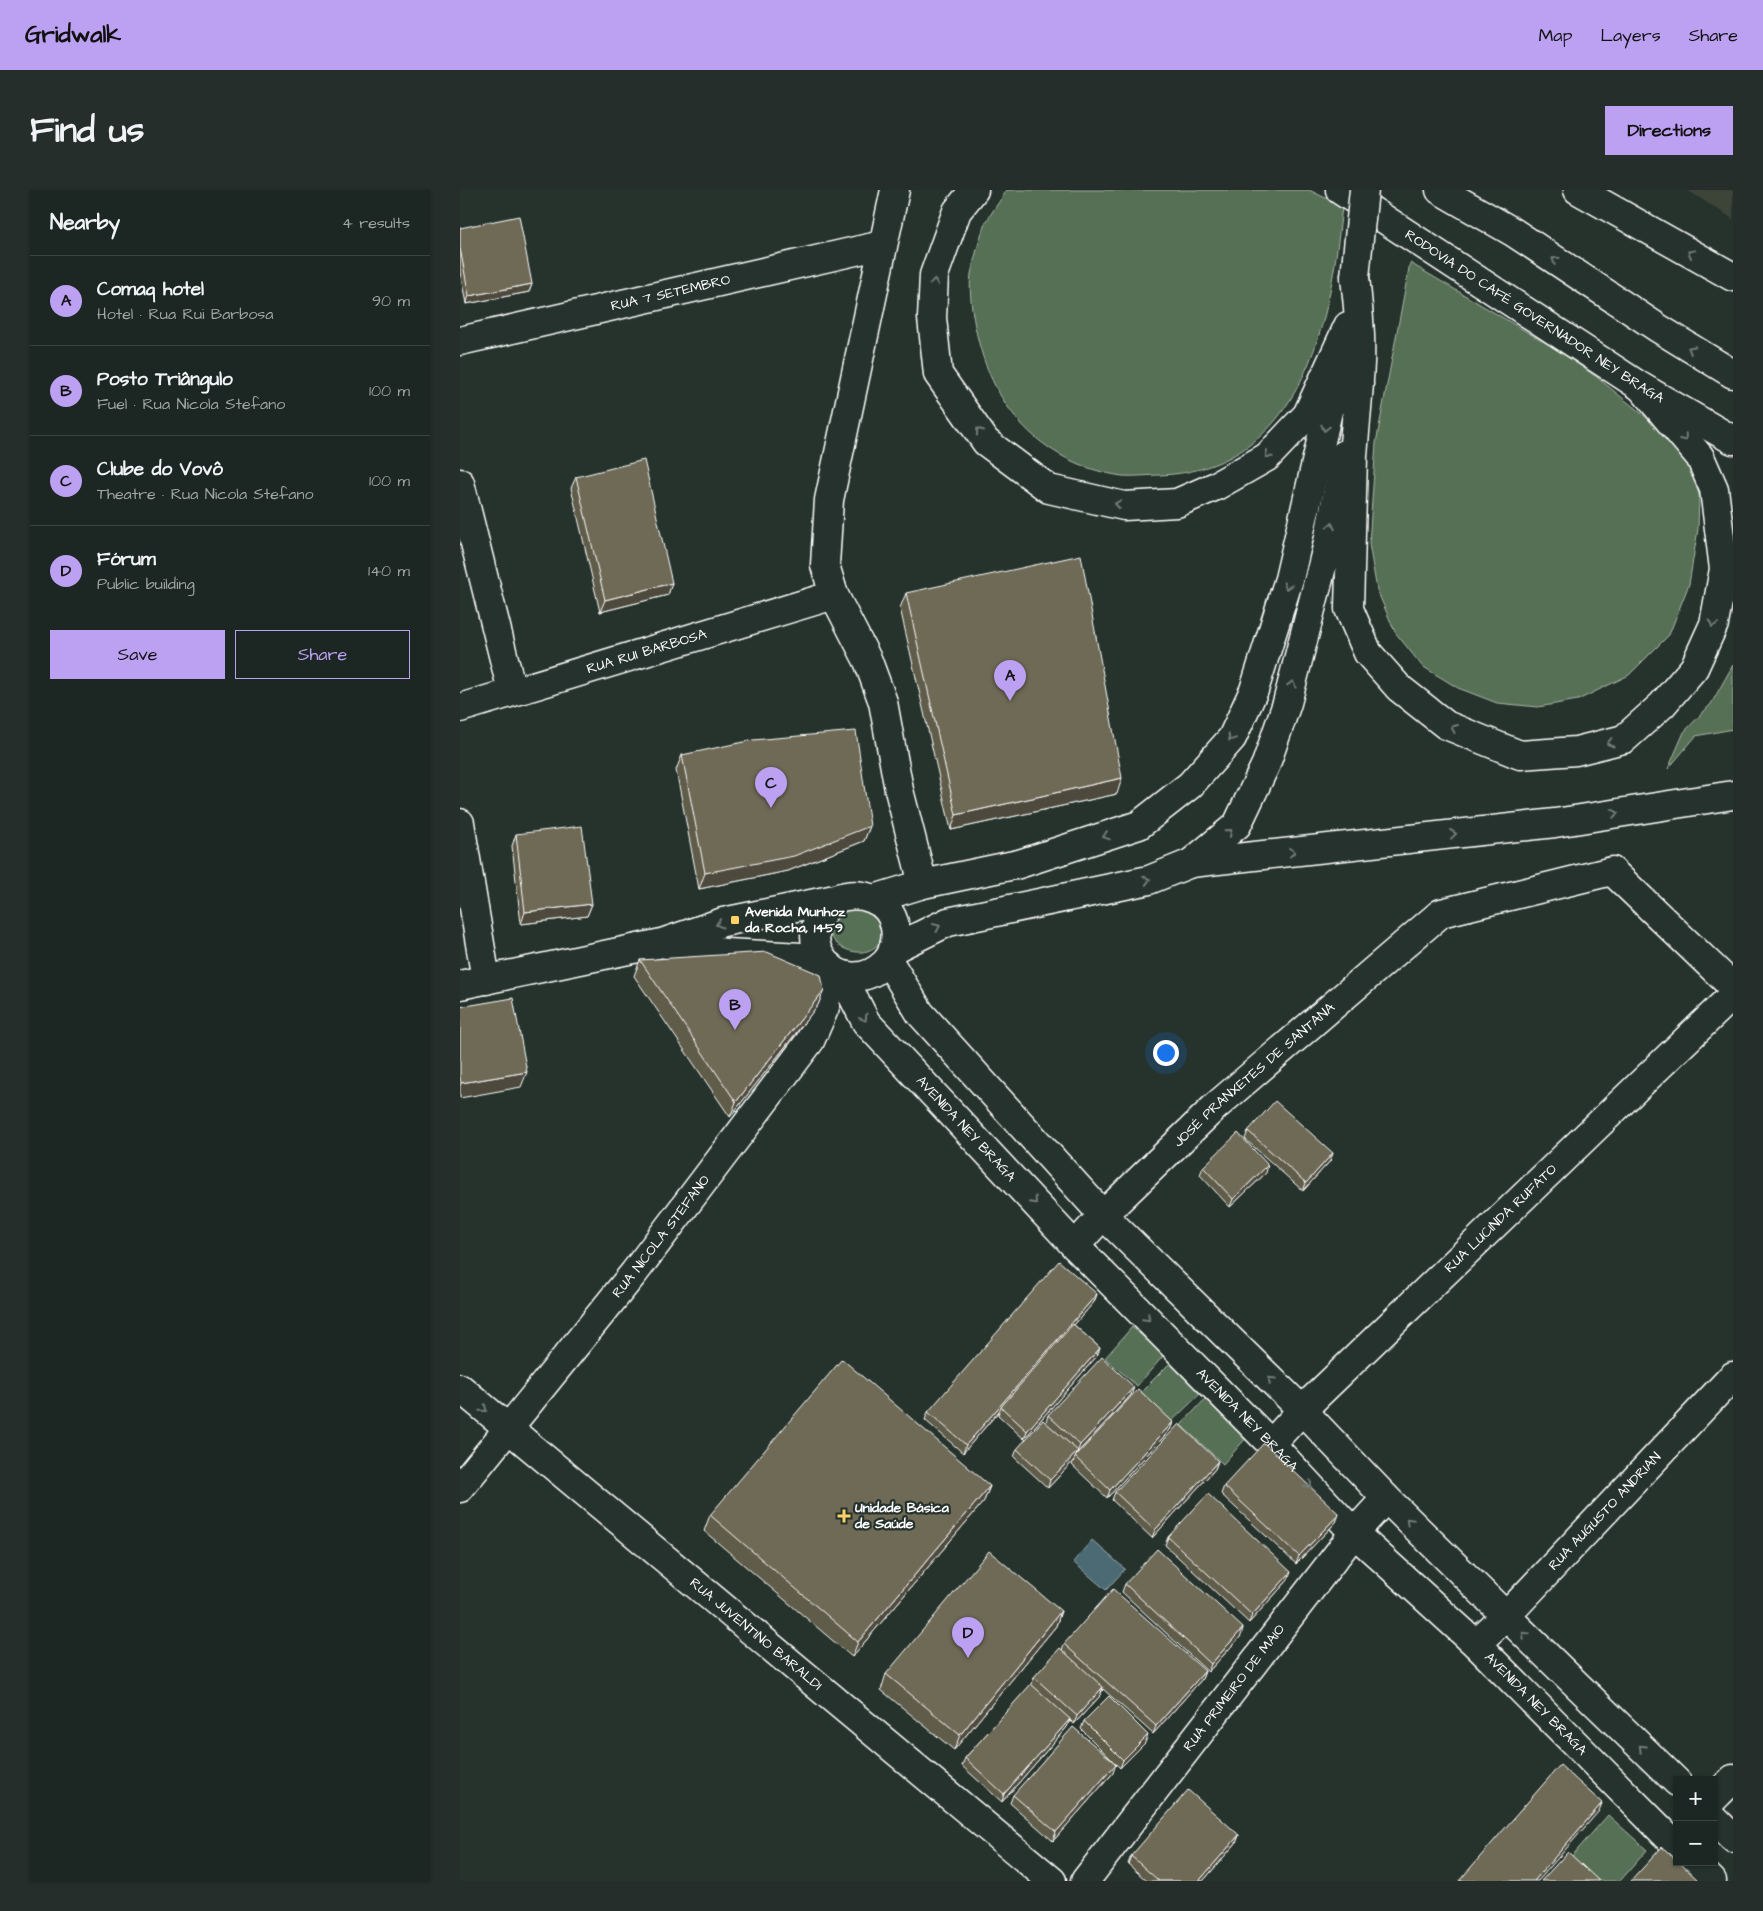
<!DOCTYPE html>
<html lang="en">
<head>
<meta charset="utf-8">
<style>
  :root { --surface:#1c2622; --page:#252e2a; --text:#f1f3f6; --muted:#a0a5a5; --line:#3a4340; --accent:#bca0f2 }
  body { margin:0; font-family:"Architects Daughter",sans-serif; background:var(--page); color:var(--text) }
  .controls { position:absolute; right:15px; bottom:15px; display:grid; overflow:hidden; border-radius:0px; box-shadow:0 1px 4px #0004 }
  .controls button { width:45px; height:45px; display:grid; place-items:center; padding:0; border:0; border-bottom:1px solid var(--line); background:var(--surface); color:var(--text); font:25px sans-serif }
  .you { position:absolute; left:705px; top:862px; width:18px; height:18px; margin:-12px; border:4px solid #fff; border-radius:50%; background:#1a73e8; box-shadow:0 0 0 8px #1a73e833 }
  .badge { display:grid; place-items:center; width:32px; height:32px; border-radius:50%; background:var(--accent); color:#111; font-size:16px; font-weight:700 }
  .pin { position:absolute; translate:-50% -41px; filter:drop-shadow(0 1px 2px #0008) }
  .pin::after { content:''; position:absolute; top:26px; width:18px; height:15px; background:inherit; clip-path:polygon(0 0,100% 0,50% 100%) }
  .list { margin:0; padding:0; list-style:none }
  h2 { display:flex; justify-content:space-between; align-items:center; height:65px; margin:0; padding:0 20px; font-size:21px }
  h2 small { font-size:16px; font-weight:400; color:var(--muted) }
  .list li { display:grid; grid-template-columns:32px 1fr auto; gap:15px; align-items:center; box-sizing:border-box; height:90px; padding:0 20px; border-top:1px solid var(--line) }
  .list b { display:block; font-size:19px; white-space:nowrap }
  .list p { margin:0; font-size:16px; white-space:nowrap; color:var(--muted) }
  .list em { font-size:16px; font-style:normal; color:var(--muted) }
  .actions { display:flex; gap:10px; padding:15px 20px }
  .actions a { flex:1; padding:11px 0; border:1px solid var(--accent); border-radius:0px; text-align:center; font-size:18px; color:var(--accent) }
  .actions .main { background:var(--accent); color:#111 }
  .map { position:relative; flex:none; width:1273px; height:1691px; overflow:hidden; border-radius:0px }
  header { display:flex; align-items:center; gap:30px; box-sizing:border-box; height:70px; padding:0 25px; background:var(--accent); color:#111 }
  header strong { font-size:24px }
  nav { display:flex; gap:28px; margin-inline-start:auto; font-size:18px }
  .intro { display:flex; align-items:center; justify-content:space-between; box-sizing:border-box; height:120px; padding:0 30px }
  h1 { margin:0; font-size:35px }
  .button { padding:12px 22px; border-radius:0px; background:var(--accent); color:#111; font-size:18px; font-weight:700 }
  main { display:flex; gap:30px; padding:0 30px }
  aside { flex:1; background:var(--surface); border-radius:0px; box-shadow:0 1px 4px #0004 }
  .map>svg:first-child { display:block }
  .built { fill:#3c4439 }
  .green { fill:#576f54; stroke:#abb7aa }
  .water { fill:#4c6a73; stroke:#94a6ab }
  .lines { fill:none; stroke-linecap:round; stroke-linejoin:round }
  .street-casing { stroke:#fff; stroke-width:31 }
  .secondary-casing { stroke:#fff; stroke-width:31 }
  .highway-casing { stroke:#fff; stroke-width:31 }
  .street { stroke:#26332d; stroke-width:28 }
  .secondary { stroke:#26332d; stroke-width:28 }
  .highway { stroke:#26332d; stroke-width:28 }
  .secondary-bridge-casing { stroke:#fff; stroke-width:31; stroke-linecap:butt }
  .secondary-bridge { stroke:#26332d; stroke-width:28 }
  .wall { fill:#5f5b4a; stroke:#fff }
  .shaded-wall { fill:#4d4a3c; stroke:#fff }
  .building { fill:#6e6a56; stroke:#fff }
  .oneway { stroke:#727a76 }
  .poi-dot { fill:#ffd166; stroke:#26332d; stroke-width:2 }
  .labels { text-anchor:middle; dominant-baseline:central; stroke-width:4.5; stroke-linejoin:round; paint-order:stroke }
  .street-label { font-size:14px; fill:#fff; stroke:#26332d }
  .poi-label { font-size:14px; font-weight:bold; fill:#fff; stroke:#26332d; text-anchor:start }
</style>
</head>
<body>
<header>
<strong>Gridwalk</strong>
<nav><a>Map</a><a>Layers</a><a>Share</a></nav>
</header>
<div class="intro"><h1>Find us</h1><a class="button">Directions</a></div>
<main>
<aside>
<h2>Nearby<small>4 results</small></h2>
<ul class="list">
<li><span class="badge">A</span><div><b>Comaq hotel</b><p>Hotel · Rua Rui Barbosa</p></div><em>90 m</em></li>
<li><span class="badge">B</span><div><b>Posto Triângulo</b><p>Fuel · Rua Nicola Stefano</p></div><em>100 m</em></li>
<li><span class="badge">C</span><div><b>Clube do Vovô</b><p>Theatre · Rua Nicola Stefano</p></div><em>100 m</em></li>
<li><span class="badge">D</span><div><b>Fórum</b><p>Public building</p></div><em>140 m</em></li>
</ul>
<div class="actions"><a class="main">Save</a><a>Share</a></div>
</aside>
<div class="map">
<svg width="1273" height="1691" viewBox="0 0 1273 1691">
  <rect width="100%" height="100%" fill="#26332d"/>
  <filter id="ink" filterUnits="userSpaceOnUse"><feTurbulence type="fractalNoise" baseFrequency=".02" numOctaves="2"/><feDisplacementMap in="SourceGraphic" scale="10" xChannelSelector="R" yChannelSelector="G"/><feConvolveMatrix kernelMatrix="1 2 1 2 8 2 1 2 1" color-interpolation-filters="sRGB"/></filter>
  <g filter="url(#ink)">
    <path class="built" d="M 1227,0 L 1273,0 L 1273,29 Z"/>
    <path class="green" d="M 547,0 L 849,0 L 882,16 C 875,85 864,164 822,222 C 793,262 750,283 701,285 C 688,285 674,287 662,286 C 588,275 537,224 519,153 C 514,135 508,103 511,84 C 514,69 519,51 524,36 C 530,24 540,11 547,0 Z
      M 950,73 L 1096,159 L 1138,188 L 1208,245 L 1229,272 L 1239,305 L 1238,339 L 1229,394 L 1209,445 L 1169,485 L 1118,510 L 1078,517 L 1037,513 L 998,498 L 962,476 L 935,442 L 917,400 L 909,354 L 916,253 Z
      M 1273,475 L 1273,539 L 1236,546 L 1208,579 L 1224,542 L 1251,514 Z
      M 376,717 L 421,720 C 421,728 424,737 422,744 C 418,775 363,763 370,732 C 371,727 374,722 376,717 Z
      M 672,1137 L 704,1165 L 677,1196 L 645,1168 Z
      M 711,1172 L 742,1202 L 711,1232 L 681,1202 Z
      M 747,1207 L 788,1246 L 763,1274 L 721,1235 Z
      M 1148,1625 L 1187,1660 L 1160,1691 L 1138,1691 L 1111,1667 Z"/>
    <path class="water" d="M 632,1350 L 665,1379 L 646,1400 L 613,1372 Z"/>
    <g class="lines">
      <g class="street-casing">
        <g id="street">
          <path id="s1" d="M 0,151 L 422,55"/>
          <path d="M 0,293 L 52,501"/>
          <path id="s2" d="M 0,518 L 374,405"/>
          <path d="M 0,633 L 26,790"/>
          <path id="s3" d="M 615,1056 L 643,1025 L 756,916 L 981,723 L 1152,681 L 1273,797"/>
          <path id="s4" d="M 0,1198 L 592,1691"/>
          <path id="s5" d="M 811,1254 L 842,1220 L 1273,805"/>
          <path id="s6" d="M 1016,1454 L 1046,1426 L 1273,1186"/>
          <path d="M 1254,1608 L 1273,1589"/>
          <path id="s7" d="M 625,1691 L 894,1343 L 926,1308"/>
        </g>
      </g>
      <g class="secondary-casing">
        <g id="secondary">
          <path d="M 435,0 L 369,310 L 365,375 L 374,405 L 408,471 L 423,512 L 439,600 L 463,694"/>
          <path d="M 1118,0 L 1273,87"/>
          <path d="M 895,217 C 904,171 900,133 895,87"/>
          <path d="M 414,709 L 463,694 L 559,674 L 679,635 L 730,595 L 772,548 L 794,500 L 829,389 L 881,165"/>
          <path d="M 206,754 L 266,763 L 360,768"/>
          <path d="M 433,759 L 488,732 L 689,690 L 731,673 L 777,635 L 806,574 L 827,513 L 867,357 L 885,264"/>
          <path d="M 428,770 L 460,823 L 643,1025 L 842,1220 L 926,1308 L 1046,1426 L 1217,1592"/>
          <path id="s8" d="M 382,785 L 406,832 L 615,1056 L 811,1254 L 894,1343 L 1016,1454 L 1217,1656"/>
          <path d="M 0,795 L 202,753 L 263,732 L 375,709 C 399,700 430,708 435,737 C 437,749 434,764 425,773 C 382,815 324,750 375,709"/>
          <path id="s9" d="M 0,1298 L 174,1083 L 350,851 L 365,817 L 370,777"/>
          <path d="M 1254,1629 L 1273,1648"/>
          <path d="M 1233,1672 L 1252,1691"/>
        </g>
      </g>
      <g class="highway-casing">
        <g id="highway">
          <path d="M 514,0 L 497,21 L 474,85 L 472,128 L 478,184 L 526,252 L 589,299 L 664,316 L 717,313 L 756,296 L 807,267 L 847,225 L 888,136"/>
          <path id="s10" d="M 880,0 L 1181,197 L 1273,250"/>
          <path d="M 980,0 L 1053,42 L 1198,138 L 1273,184"/>
          <path d="M 899,194 L 893,266 L 889,419 L 908,463 L 939,498 L 986,535 L 1060,565 L 1116,561 L 1164,549 L 1202,515 L 1234,478 L 1254,434 L 1264,379 L 1254,299 L 1240,267 L 1181,197"/>
          <path d="M 731,673 L 1095,633 L 1273,605"/>
        </g>
      </g>
      <use href="#street" class="street"/>
      <use href="#secondary" class="secondary"/>
      <use href="#highway" class="highway"/>
      <g class="secondary-bridge-casing">
        <path id="secondary-bridge" d="M 895,87 L 904,0"/>
      </g>
      <use href="#secondary-bridge" class="secondary-bridge"/>
    </g>
    <path class="wall" d="M 0,38 L 72,94 L 69,102 L 6,114 L 0,82 Z
      M 116,287 L 212,393 L 208,405 L 140,422 L 111,298 Z
      M 446,403 L 657,604 L 491,640 L 440,418 Z
      M 222,565 L 410,636 L 404,651 L 328,681 L 239,699 L 216,580 Z
      M 56,644 L 132,714 L 127,726 L 61,734 L 52,656 Z
      M 180,770 L 364,800 L 358,815 L 270,927 L 174,786 Z
      M 788,941 L 873,963 L 870,971 L 843,1001 L 785,949 Z
      M 743,977 L 806,983 L 770,1017 L 740,985 Z
      M 637,1104 L 634,1112 L 614,1135 L 640,1158 L 637,1166 L 564,1249 L 538,1225 L 539,1221 L 503,1263 L 465,1230 L 468,1222 Z
      M 674,1197 L 671,1205 L 617,1263 L 616,1266 L 713,1232 L 710,1240 L 647,1308 L 612,1275 L 614,1270 L 588,1298 L 554,1267 L 557,1259 L 586,1232 L 588,1225 Z
      M 758,1271 L 755,1279 L 692,1348 L 652,1310 L 655,1302 Z
      M 530,1296 L 524,1311 L 392,1467 L 244,1341 L 250,1325 Z
      M 764,1296 L 879,1324 L 876,1332 L 836,1374 L 761,1304 Z
      M 708,1347 L 828,1390 L 789,1433 L 705,1355 Z
      M 665,1394 L 781,1446 L 748,1482 L 662,1402 Z
      M 601,1421 L 596,1436 L 494,1560 L 421,1500 L 426,1484 Z
      M 604,1454 L 745,1481 L 742,1489 L 693,1544 L 643,1499 L 640,1506 L 614,1534 L 610,1530 L 607,1537 L 542,1612 L 502,1576 L 505,1568 L 572,1494 L 574,1487 L 602,1460 Z
      M 624,1531 L 685,1553 L 660,1578 L 621,1539 Z
      M 653,1583 L 593,1651 L 550,1613 L 553,1605 Z
      M 779,1645 L 776,1653 L 743,1691 L 687,1691 L 668,1674 L 671,1666 Z"/>
    <path class="shaded-wall" d="M 72,94 L 69,102 L 6,114 L 9,106 Z
      M 212,393 L 208,405 L 140,422 L 145,410 Z
      M 662,588 L 657,604 L 491,640 L 496,625 Z
      M 410,636 L 404,651 L 328,681 L 239,699 L 245,683 Z
      M 132,714 L 127,726 L 61,734 L 65,722 Z
      M 364,800 L 358,815 L 270,927 L 276,912 Z
      M 67,882 L 61,897 L 0,908 L 0,896 L 1,893 Z
      M 873,963 L 870,971 L 843,1001 L 846,993 Z
      M 808,975 L 806,983 L 770,1017 L 773,1009 Z
      M 637,1104 L 634,1112 L 542,1218 L 541,1217 L 539,1221 L 503,1263 L 506,1255 Z
      M 640,1158 L 637,1166 L 564,1249 L 567,1241 Z
      M 674,1197 L 671,1205 L 617,1263 L 620,1255 Z
      M 713,1232 L 710,1240 L 647,1308 L 650,1300 Z
      M 618,1261 L 614,1270 L 588,1298 L 590,1290 Z
      M 758,1271 L 755,1279 L 692,1348 L 695,1340 Z
      M 530,1296 L 524,1311 L 392,1467 L 398,1452 Z
      M 879,1324 L 876,1332 L 836,1374 L 839,1366 Z
      M 831,1382 L 828,1390 L 789,1433 L 792,1425 Z
      M 601,1421 L 596,1436 L 494,1560 L 500,1545 Z
      M 783,1438 L 781,1446 L 748,1482 L 751,1474 Z
      M 745,1481 L 742,1489 L 693,1544 L 696,1536 Z
      M 643,1497 L 640,1506 L 614,1534 L 617,1526 Z
      M 610,1529 L 607,1537 L 542,1612 L 544,1604 Z
      M 688,1545 L 685,1553 L 660,1578 L 663,1570 Z
      M 656,1574 L 653,1583 L 593,1651 L 596,1642 Z
      M 1142,1613 L 1139,1621 L 1078,1691 L 1074,1691 Z
      M 779,1645 L 776,1653 L 743,1691 L 739,1691 Z"/>
    <path class="building" d="M 59,26 L 72,94 L 9,106 L 0,58 L 0,38 Z
      M 184,270 L 212,393 L 145,410 L 116,287 Z
      M 621,365 L 662,588 L 496,625 L 446,403 Z
      M 396,541 L 410,636 L 334,666 L 245,683 L 222,565 L 293,550 Z
      M 122,636 L 132,714 L 65,722 L 56,644 Z
      M 307,762 L 361,785 L 364,800 L 276,912 L 180,770 Z
      M 53,808 L 67,882 L 1,893 L 0,887 L 0,817 Z
      M 815,911 L 873,963 L 846,993 L 788,941 Z
      M 778,943 L 808,975 L 773,1009 L 743,977 Z
      M 599,1071 L 637,1104 L 506,1255 L 468,1222 Z
      M 613,1134 L 640,1158 L 567,1241 L 541,1217 Z
      M 642,1167 L 674,1197 L 620,1255 L 588,1225 Z
      M 382,1169 L 530,1296 L 398,1452 L 250,1325 Z
      M 678,1199 L 713,1232 L 650,1300 L 615,1267 Z
      M 583,1230 L 618,1261 L 590,1290 L 557,1259 Z
      M 719,1234 L 758,1271 L 695,1340 L 655,1302 Z
      M 804,1253 L 879,1324 L 839,1366 L 764,1296 Z
      M 748,1304 L 831,1382 L 792,1425 L 708,1347 Z
      M 697,1359 L 783,1438 L 751,1474 L 665,1394 Z
      M 529,1361 L 601,1421 L 500,1545 L 426,1484 Z
      M 653,1399 L 745,1481 L 696,1536 L 604,1454 Z
      M 600,1458 L 643,1497 L 617,1526 L 574,1487 Z
      M 571,1494 L 610,1529 L 544,1604 L 505,1568 Z
      M 649,1506 L 688,1545 L 663,1570 L 624,1531 Z
      M 613,1537 L 656,1574 L 596,1642 L 553,1605 Z
      M 1100,1575 L 1142,1613 L 1074,1691 L 999,1691 Z
      M 728,1600 L 779,1645 L 739,1691 L 699,1691 L 671,1666 Z
      M 1202,1657 L 1217,1670 L 1217,1672 L 1219,1672 L 1239,1691 L 1171,1691 Z
      M 1108,1662 L 1139,1691 L 1081,1691 Z"/>
    <defs><path id="oneway-chevron" d="M-2-3.5L2.5 0L-2 3.5" fill="none" stroke-width="1.6" stroke-linecap="round" stroke-linejoin="round" transform="scale(1.25)"/></defs>
    <g class="oneway">
      <use href="#oneway-chevron" transform="translate(1231 63) rotate(-151)"/>
      <use href="#oneway-chevron" transform="translate(1095 70) rotate(-146)"/>
      <use href="#oneway-chevron" transform="translate(474 92) rotate(-86)"/>
      <use href="#oneway-chevron" transform="translate(1231 159) rotate(-149)"/>
      <use href="#oneway-chevron" transform="translate(865 238) rotate(103)"/>
      <use href="#oneway-chevron" transform="translate(519 241) rotate(-126)"/>
      <use href="#oneway-chevron" transform="translate(1224 248) rotate(50)"/>
      <use href="#oneway-chevron" transform="translate(808 265) rotate(140)"/>
      <use href="#oneway-chevron" transform="translate(658 314) rotate(-170)"/>
      <use href="#oneway-chevron" transform="translate(871 336) rotate(-79)"/>
      <use href="#oneway-chevron" transform="translate(827 396) rotate(107)"/>
      <use href="#oneway-chevron" transform="translate(1253 434) rotate(108)"/>
      <use href="#oneway-chevron" transform="translate(832 494) rotate(-76)"/>
      <use href="#oneway-chevron" transform="translate(994 538) rotate(-157)"/>
      <use href="#oneway-chevron" transform="translate(771 548) rotate(123)"/>
      <use href="#oneway-chevron" transform="translate(1150 553) rotate(166)"/>
      <use href="#oneway-chevron" transform="translate(1155 623) rotate(-9)"/>
      <use href="#oneway-chevron" transform="translate(769 642) rotate(-40)"/>
      <use href="#oneway-chevron" transform="translate(993 644) rotate(-6)"/>
      <use href="#oneway-chevron" transform="translate(646 646) rotate(161)"/>
      <use href="#oneway-chevron" transform="translate(832 662) rotate(-6)"/>
      <use href="#oneway-chevron" transform="translate(687 690) rotate(-16)"/>
      <use href="#oneway-chevron" transform="translate(259 734) rotate(163)"/>
      <use href="#oneway-chevron" transform="translate(477 737) rotate(-25)"/>
      <use href="#oneway-chevron" transform="translate(404 828) rotate(59)"/>
      <use href="#oneway-chevron" transform="translate(574 1011) rotate(47)"/>
      <use href="#oneway-chevron" transform="translate(687 1128) rotate(45)"/>
      <use href="#oneway-chevron" transform="translate(811 1190) rotate(-136)"/>
      <use href="#oneway-chevron" transform="translate(24 1219) rotate(40)"/>
      <use href="#oneway-chevron" transform="translate(849 1295) rotate(47)"/>
      <use href="#oneway-chevron" transform="translate(949 1331) rotate(-135)"/>
      <use href="#oneway-chevron" transform="translate(1065 1445) rotate(-136)"/>
      <use href="#oneway-chevron" transform="translate(1182 1558) rotate(-136)"/>
    </g>
  </g>
  <g class="poi-dot">
    <rect x="270" y="725" width="10" height="10" rx="2.5"/>
    <path d="M381.5 1318.5h5v5h5v5h-5v5h-5v-5h-5v-5h5z"/>
  </g>
  <g class="labels">
    <g class="street-label">
      <text stroke="none"><textPath href="#s1" startOffset="216">RUA 7 SETEMBRO</textPath></text>
      <text stroke="none"><textPath href="#s10" startOffset="232">RODOVIA DO CAFÉ GOVERNADOR NEY BRAGA</textPath></text>
      <text stroke="none"><textPath href="#s2" startOffset="195">RUA RUI BARBOSA</textPath></text>
      <text stroke="none"><textPath href="#s3" startOffset="248">JOSÉ PRANXETES DE SANTANA</textPath></text>
      <text stroke="none"><textPath href="#s8" startOffset="199">AVENIDA NEY BRAGA</textPath></text>
      <text stroke="none"><textPath href="#s5" startOffset="322">RUA LUCINDA RUFATO</textPath></text>
      <text stroke="none"><textPath href="#s9" startOffset="322">RUA NICOLA STEFANO</textPath></text>
      <text stroke="none"><textPath href="#s8" startOffset="604">AVENIDA NEY BRAGA</textPath></text>
      <text stroke="none"><textPath href="#s6" startOffset="185">RUA AUGUSTO ANDRIAN</textPath></text>
      <text stroke="none"><textPath href="#s4" startOffset="385">RUA JUVENTINO BARALDI</textPath></text>
      <text stroke="none"><textPath href="#s7" startOffset="244">RUA PRIMEIRO DE MAIO</textPath></text>
      <text stroke="none"><textPath href="#s8" startOffset="1009">AVENIDA NEY BRAGA</textPath></text>
    </g>
    <g class="poi-label">
      <text x="285" y="722">Avenida Munhoz<tspan x="285" dy="16">da Rocha, 1459</tspan></text>
      <text x="395" y="1318">Unidade Básica<tspan x="395" dy="16">de Saúde</tspan></text>
    </g>
  </g>
</svg>
<div class="controls">
<button>+</button>
<button>−</button>
</div>
<div class="you"></div>
<div class="pin badge" style="left:550px;top:511px">A</div>
<div class="pin badge" style="left:275px;top:840px">B</div>
<div class="pin badge" style="left:311px;top:618px">C</div>
<div class="pin badge" style="left:508px;top:1468px">D</div>
</div>
</main>
</body>
</html>
